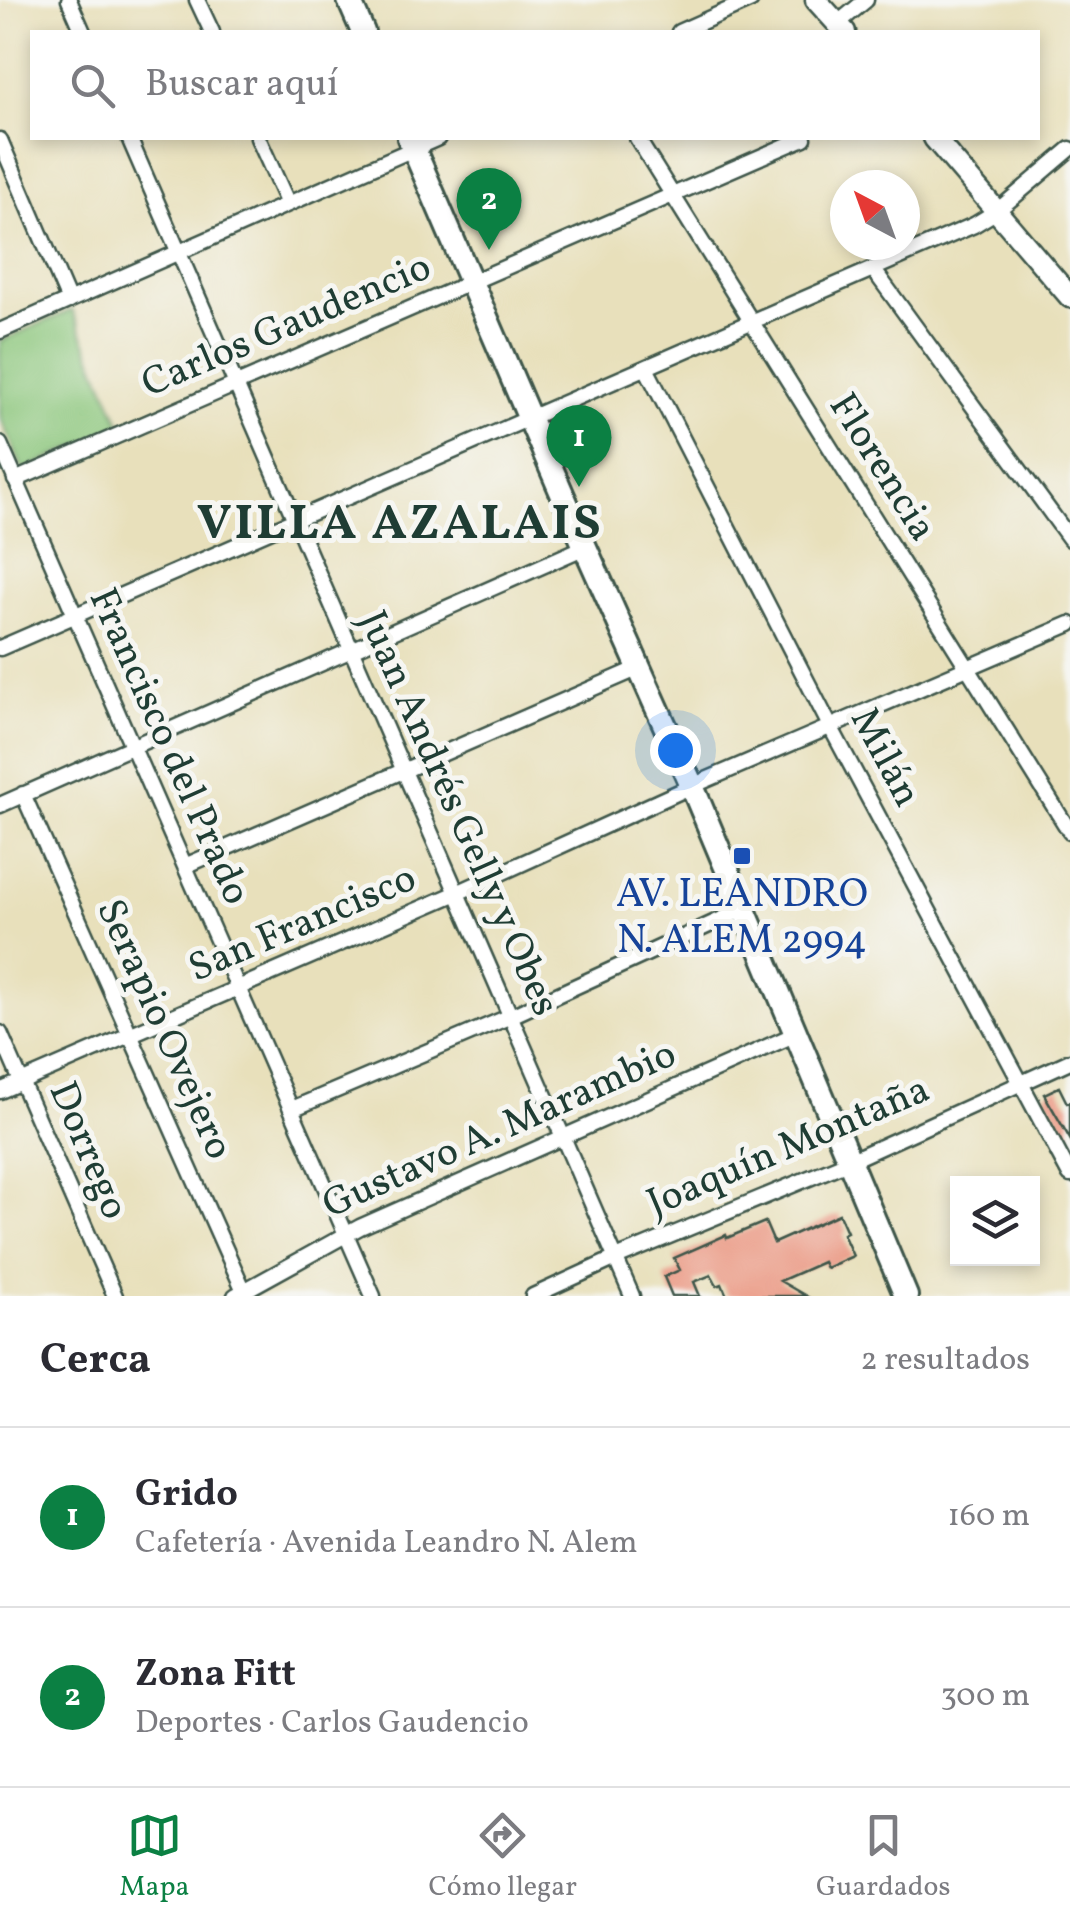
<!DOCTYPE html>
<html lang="es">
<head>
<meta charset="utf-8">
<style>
  :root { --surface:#fff; --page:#f2f2f3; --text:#2b2b33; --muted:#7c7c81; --line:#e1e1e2; --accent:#0b8043 }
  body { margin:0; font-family:Vollkorn,serif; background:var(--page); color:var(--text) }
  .controls { position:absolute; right:30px; bottom:30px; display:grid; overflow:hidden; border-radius:0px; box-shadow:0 5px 15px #0003 }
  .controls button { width:90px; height:90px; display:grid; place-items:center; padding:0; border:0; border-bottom:2px solid var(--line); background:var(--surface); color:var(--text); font:50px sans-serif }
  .compass { position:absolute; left:830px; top:170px; width:90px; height:90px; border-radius:50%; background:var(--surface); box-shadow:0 5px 15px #0003; rotate:319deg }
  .you { position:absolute; left:675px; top:750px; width:35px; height:35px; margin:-25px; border:8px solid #fff; border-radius:50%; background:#1a73e8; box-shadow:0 0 0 15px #1a73e833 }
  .badge { display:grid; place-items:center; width:65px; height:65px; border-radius:50%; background:var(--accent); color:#fff; font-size:32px; font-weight:700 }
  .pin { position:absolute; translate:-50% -82px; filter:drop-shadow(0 2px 5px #0008) }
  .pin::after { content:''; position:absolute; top:52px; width:35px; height:30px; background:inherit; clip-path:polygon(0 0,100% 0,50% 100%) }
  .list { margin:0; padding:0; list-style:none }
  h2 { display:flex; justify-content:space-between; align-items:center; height:130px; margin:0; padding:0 40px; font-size:42px }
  h2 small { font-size:32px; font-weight:400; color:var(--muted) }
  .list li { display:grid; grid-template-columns:65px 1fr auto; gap:30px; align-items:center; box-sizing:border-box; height:180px; padding:0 40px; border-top:2px solid var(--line) }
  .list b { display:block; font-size:38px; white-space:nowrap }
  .list p { margin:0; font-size:32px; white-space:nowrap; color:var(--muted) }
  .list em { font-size:32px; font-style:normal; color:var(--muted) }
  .icon { flex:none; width:55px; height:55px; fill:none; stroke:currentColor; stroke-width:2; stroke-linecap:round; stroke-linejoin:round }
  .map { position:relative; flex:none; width:1070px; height:1296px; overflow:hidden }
  .search { position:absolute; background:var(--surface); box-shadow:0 5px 15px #0003; left:30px; right:30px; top:30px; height:110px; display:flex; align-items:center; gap:25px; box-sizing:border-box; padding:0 35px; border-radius:0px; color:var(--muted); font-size:38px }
  .sheet { height:490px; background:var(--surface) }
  nav { display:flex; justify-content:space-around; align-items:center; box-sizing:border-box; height:140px; border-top:2px solid var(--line); background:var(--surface); font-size:28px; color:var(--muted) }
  nav a { display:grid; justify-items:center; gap:5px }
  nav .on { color:var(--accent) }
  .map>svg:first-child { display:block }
  .green { fill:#8bc67b; stroke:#558258; stroke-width:2.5 }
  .building { fill:#ea9580 }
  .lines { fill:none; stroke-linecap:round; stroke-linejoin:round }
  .street-casing { stroke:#3d5548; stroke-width:19 }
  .secondary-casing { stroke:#3d5548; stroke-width:25 }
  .primary-casing { stroke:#3d5548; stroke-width:28 }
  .street { stroke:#fff; stroke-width:14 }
  .secondary { stroke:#fff; stroke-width:20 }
  .primary { stroke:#fff; stroke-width:22 }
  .transit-dot { fill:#1a4fb4; stroke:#f6f6f2; stroke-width:4 }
  .labels { text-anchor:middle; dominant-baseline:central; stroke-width:10; stroke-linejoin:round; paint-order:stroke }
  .street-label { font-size:40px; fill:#1f3d34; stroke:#f6f6f2 }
  .transit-label { font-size:40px; fill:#164399; stroke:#f6f6f2 }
  .district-label { font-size:50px; font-weight:bold; letter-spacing:2.5px; fill:#1f3d34; stroke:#f6f6f2 }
</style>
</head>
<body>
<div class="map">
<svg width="1070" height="1296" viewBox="0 0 1070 1296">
  <rect width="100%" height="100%" fill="#f6f6f2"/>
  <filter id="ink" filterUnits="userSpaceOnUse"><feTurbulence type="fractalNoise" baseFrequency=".01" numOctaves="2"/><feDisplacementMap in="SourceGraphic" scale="20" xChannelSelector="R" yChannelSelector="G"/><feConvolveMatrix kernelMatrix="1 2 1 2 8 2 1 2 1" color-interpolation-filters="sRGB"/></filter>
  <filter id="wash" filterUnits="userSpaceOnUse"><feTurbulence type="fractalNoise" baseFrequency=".0048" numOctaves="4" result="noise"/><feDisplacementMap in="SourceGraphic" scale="40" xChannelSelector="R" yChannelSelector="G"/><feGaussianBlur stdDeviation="2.25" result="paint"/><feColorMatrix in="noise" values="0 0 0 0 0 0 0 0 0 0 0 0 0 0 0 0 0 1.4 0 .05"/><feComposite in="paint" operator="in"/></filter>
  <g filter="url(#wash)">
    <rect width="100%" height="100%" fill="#e8e0bb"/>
    <path class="green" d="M 72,310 L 122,427 L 23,470 L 0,417 L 0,341 Z"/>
    <g id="blocks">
      <path class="building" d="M 1059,1087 L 1067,1103 L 1070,1102 L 1070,1139 L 1044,1094 Z
        M 839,1214 L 847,1232 L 843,1234 L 853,1256 L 826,1268 L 823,1262 L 780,1281 L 806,1296 L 727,1296 L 722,1284 L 717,1286 L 711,1275 L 694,1282 L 700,1296 L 672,1296 L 664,1277 L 680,1270 L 674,1258 L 726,1235 L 727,1238 L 765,1222 L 774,1243 Z"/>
    </g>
  </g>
  <g filter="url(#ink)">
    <use href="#blocks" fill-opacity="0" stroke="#3d5548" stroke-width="2.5"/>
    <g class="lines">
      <g class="street-casing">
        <path id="street" d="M 69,0 L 83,32
          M 197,0 L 212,32
          M 837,24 L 866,0
          M 679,32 L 751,0
          M 129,138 L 632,1296
          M 258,138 L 288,204
          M 637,138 L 1070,832
          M 0,140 L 69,301
          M 873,269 L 1070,539
          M 0,331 L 438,138
          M 646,368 L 830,726 L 1070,1175
          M 0,444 L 373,1296
          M 15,480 L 804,138
          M 0,648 L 974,225 L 997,211 L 1070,149
          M 23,794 L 244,1291
          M 0,805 L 585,547
          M 185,866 L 639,668
          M 0,1033 L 115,1296
          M 0,1091 L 457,893 L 692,786 L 1070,624
          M 292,1109 L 511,1016 L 744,909
          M 235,1296 L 360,1227 L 796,1034
          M 533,1296 L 616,1258 L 843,1164 L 1070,1061"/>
      </g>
      <g class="secondary-casing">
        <path id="secondary" d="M 816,0 L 845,32
          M 934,138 L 1070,297"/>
      </g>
      <g class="primary-casing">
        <path id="primary" d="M 349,0 L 363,32
          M 409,138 L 585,547 L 692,786 L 906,1296"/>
      </g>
      <use href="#street" class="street"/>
      <use href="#secondary" class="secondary"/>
      <use href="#primary" class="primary"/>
    </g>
  </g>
  <rect class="transit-dot" x="732" y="846" width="20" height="20" rx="5"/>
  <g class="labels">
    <g class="street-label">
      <text transform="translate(287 327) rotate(-23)">Carlos Gaudencio</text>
      <text transform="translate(881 468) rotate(58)">Florencia</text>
      <text transform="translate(168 747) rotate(66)">Francisco del Prado</text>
      <text transform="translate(884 758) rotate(62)">Milán</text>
      <text transform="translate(457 814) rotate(66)">Juan Andrés Gelly y Obes</text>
      <text transform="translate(303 925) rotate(-23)">San Francisco</text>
      <text transform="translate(163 1030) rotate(66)">Serapio Ovejero</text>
      <text transform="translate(500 1131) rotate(-24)">Gustavo A. Marambio</text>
      <text transform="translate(789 1148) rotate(-23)">Joaquín Montaña</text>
      <text transform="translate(87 1151) rotate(67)">Dorrego</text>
    </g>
    <g class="transit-label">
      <text x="742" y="896">AV. LEANDRO<tspan x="742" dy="46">N. ALEM 2994</tspan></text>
    </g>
    <g class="district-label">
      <text x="400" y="525">VILLA AZALAIS</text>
    </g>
  </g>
</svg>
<div class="controls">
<button><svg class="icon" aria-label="layers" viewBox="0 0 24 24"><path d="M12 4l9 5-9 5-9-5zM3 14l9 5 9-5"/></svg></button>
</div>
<svg class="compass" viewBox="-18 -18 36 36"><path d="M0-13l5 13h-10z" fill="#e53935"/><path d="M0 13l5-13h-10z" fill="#7c7c81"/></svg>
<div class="you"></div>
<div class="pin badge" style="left:579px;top:487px">1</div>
<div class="pin badge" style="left:489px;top:250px">2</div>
<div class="search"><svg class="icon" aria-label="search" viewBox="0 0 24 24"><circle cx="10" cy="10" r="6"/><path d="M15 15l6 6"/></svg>Buscar aquí</div>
</div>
<section class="sheet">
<h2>Cerca<small>2 resultados</small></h2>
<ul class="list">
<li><span class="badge">1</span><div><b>Grido</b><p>Cafetería · Avenida Leandro N. Alem</p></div><em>160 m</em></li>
<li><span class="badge">2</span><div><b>Zona Fitt</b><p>Deportes · Carlos Gaudencio</p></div><em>300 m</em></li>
</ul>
</section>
<nav>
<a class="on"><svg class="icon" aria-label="map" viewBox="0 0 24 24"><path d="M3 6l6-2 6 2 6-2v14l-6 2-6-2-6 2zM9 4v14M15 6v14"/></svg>Mapa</a>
<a><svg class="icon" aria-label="directions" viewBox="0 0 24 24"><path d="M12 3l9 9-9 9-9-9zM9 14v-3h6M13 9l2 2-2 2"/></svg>Cómo llegar</a>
<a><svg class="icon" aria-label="saved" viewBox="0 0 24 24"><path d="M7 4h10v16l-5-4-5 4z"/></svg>Guardados</a>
</nav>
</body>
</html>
